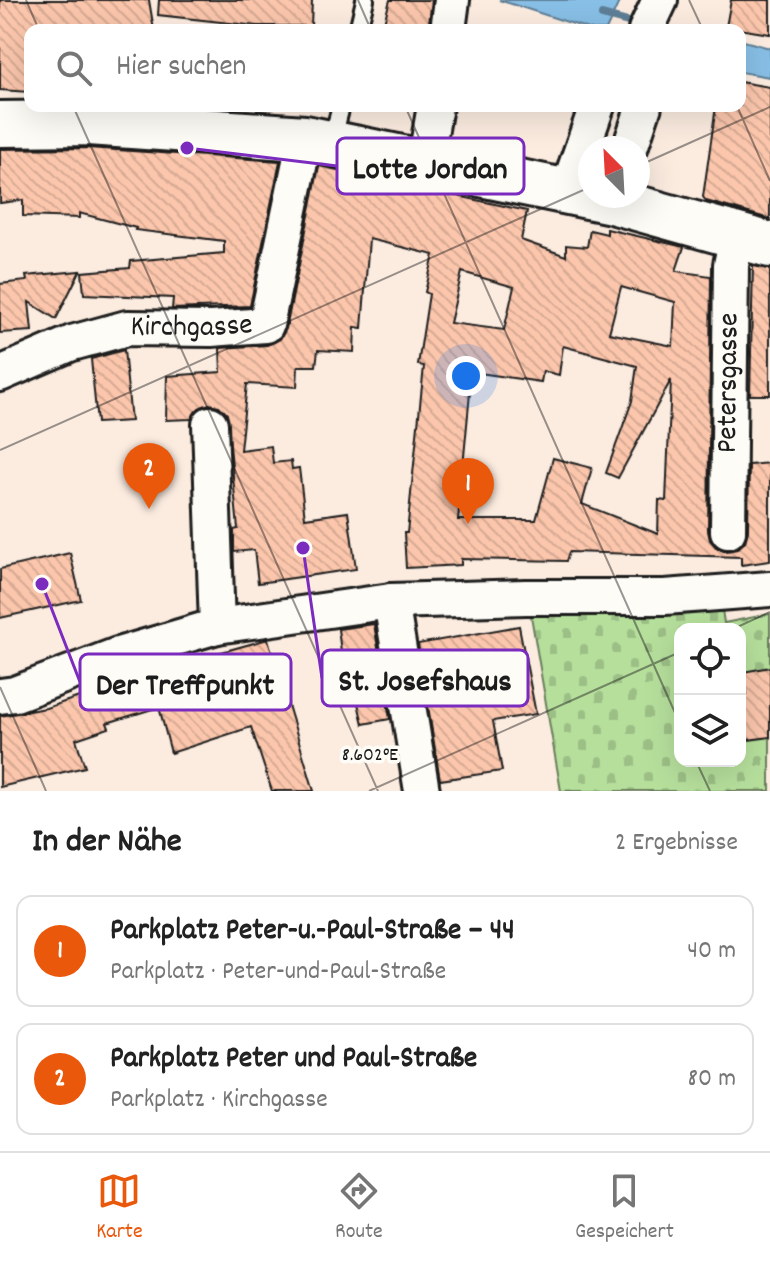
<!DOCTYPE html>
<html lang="de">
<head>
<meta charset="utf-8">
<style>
  :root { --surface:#fff; --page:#f6f6f6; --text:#222; --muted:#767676; --line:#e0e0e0; --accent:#ea580c }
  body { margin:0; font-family:Dekko,sans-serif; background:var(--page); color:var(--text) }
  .controls { position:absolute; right:24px; bottom:24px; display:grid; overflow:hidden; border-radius:16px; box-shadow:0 8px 32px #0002 }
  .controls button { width:72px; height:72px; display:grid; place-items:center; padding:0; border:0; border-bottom:2px solid var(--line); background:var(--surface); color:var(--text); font:40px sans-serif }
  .compass { position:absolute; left:578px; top:136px; width:72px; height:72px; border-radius:50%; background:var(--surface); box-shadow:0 8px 32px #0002; rotate:336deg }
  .you { position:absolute; left:466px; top:376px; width:28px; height:28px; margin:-20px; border:6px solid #fff; border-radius:50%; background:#1a73e8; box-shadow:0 0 0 12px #1a73e833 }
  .badge { display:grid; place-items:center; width:52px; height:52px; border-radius:50%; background:var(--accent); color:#fff; font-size:26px; font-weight:700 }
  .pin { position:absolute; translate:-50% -66px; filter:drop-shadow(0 2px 4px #0008) }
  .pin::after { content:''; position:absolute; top:42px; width:28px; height:24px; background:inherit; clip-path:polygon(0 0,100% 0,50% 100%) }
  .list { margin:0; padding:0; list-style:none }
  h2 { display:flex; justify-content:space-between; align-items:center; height:104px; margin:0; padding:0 32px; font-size:34px }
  h2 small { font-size:26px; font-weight:400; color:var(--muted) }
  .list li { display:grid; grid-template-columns:52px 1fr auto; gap:24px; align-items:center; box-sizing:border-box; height:112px; margin:0 16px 16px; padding:0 16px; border:2px solid var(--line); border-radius:16px }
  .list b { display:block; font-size:30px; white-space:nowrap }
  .list p { margin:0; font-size:26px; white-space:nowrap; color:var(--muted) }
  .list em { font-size:26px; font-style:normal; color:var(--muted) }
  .icon { flex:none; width:44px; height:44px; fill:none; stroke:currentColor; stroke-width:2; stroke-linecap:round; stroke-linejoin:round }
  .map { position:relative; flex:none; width:770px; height:791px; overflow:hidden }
  .search { position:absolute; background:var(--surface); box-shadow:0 8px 32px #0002; left:24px; right:24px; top:24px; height:88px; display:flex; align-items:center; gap:20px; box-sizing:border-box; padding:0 28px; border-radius:16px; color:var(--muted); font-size:30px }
  .sheet { height:360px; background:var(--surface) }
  nav { display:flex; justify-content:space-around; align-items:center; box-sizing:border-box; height:112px; border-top:2px solid var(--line); background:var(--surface); font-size:22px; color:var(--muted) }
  nav a { display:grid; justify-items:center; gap:4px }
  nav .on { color:var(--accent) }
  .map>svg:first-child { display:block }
  .cemetery { fill:url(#cemetery-stones); stroke:#697e5c; stroke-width:2; fill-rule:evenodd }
  .water { fill:#88bfe6; stroke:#5d7e95; stroke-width:2 }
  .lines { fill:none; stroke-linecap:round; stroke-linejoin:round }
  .stream { stroke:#5d7e95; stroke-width:8 }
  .building { fill:url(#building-back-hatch); stroke:#1c1c1c; stroke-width:2; fill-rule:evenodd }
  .service-casing { stroke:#1c1c1c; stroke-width:22 }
  .minor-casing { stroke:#1c1c1c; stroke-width:40 }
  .secondary-casing { stroke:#1c1c1c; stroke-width:50 }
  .service { stroke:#fdfcf7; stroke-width:16 }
  .minor { stroke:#fdfcf7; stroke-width:34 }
  .secondary { stroke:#fdfcf7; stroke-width:44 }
  .ticks { fill:none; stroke:#1c1c1c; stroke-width:2; stroke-opacity:0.45 }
  .labels { text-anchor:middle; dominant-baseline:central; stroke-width:7; stroke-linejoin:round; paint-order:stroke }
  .street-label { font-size:30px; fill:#1c1c1c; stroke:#fdfcf7 }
  .ticks-label { font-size:20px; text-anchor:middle; fill:#1c1c1c; stroke:#fdfcf7; stroke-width:7; stroke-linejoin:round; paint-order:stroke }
  .leader { fill:none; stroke:#7b2cbf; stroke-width:3 }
  .callout-dot { fill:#7b2cbf; stroke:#fdfcf7; stroke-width:3 }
  .callout { fill:#fdfcf7; stroke:#7b2cbf; stroke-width:3 }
  .callout-label { font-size:32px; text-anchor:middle; font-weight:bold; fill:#1c1c1c }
</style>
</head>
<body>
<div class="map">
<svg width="770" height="791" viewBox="0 0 770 791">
  <defs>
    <pattern id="cemetery-stones" width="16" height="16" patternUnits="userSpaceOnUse" patternTransform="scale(2)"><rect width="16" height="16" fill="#b6df9c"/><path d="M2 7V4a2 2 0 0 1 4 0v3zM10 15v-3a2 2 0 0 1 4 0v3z" fill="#9cbf86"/></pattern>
    <pattern id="building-back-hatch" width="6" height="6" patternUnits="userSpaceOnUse" patternTransform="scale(2)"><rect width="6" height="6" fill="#fbc6ac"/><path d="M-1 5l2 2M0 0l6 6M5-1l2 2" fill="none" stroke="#d7aa93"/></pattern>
  </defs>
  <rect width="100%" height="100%" fill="#fcece0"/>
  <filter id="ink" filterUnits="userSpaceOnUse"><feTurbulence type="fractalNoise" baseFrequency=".0125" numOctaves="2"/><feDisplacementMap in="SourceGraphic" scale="16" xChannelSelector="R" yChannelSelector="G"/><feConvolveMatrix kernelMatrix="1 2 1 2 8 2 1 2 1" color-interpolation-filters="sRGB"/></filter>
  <g filter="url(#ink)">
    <path class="cemetery" d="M 530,610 L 722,610 L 724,623 L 770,614 L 770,791 L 561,791 ZM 680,629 L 740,629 L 740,761 L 680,761 Z"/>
    <path class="water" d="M 499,0 L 620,0 L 606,30 L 592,30 Z
      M 740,40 L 770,48 L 770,77 L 740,72 Z"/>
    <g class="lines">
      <path class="stream" d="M 602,15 L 639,25"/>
    </g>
    <path class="building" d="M 0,0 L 149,0 L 154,30 L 30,30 L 30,92 L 0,90 Z
      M 159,0 L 312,0 L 311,26 L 257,26 L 158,15 Z
      M 390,0 L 432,0 L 428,30 L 382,30 Z
      M 731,0 L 770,0 L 770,34 L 726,27 Z
      M 740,82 L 770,87 L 770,219 L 706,201 L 703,197 L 716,106 L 740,106 Z
      M 87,148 L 280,161 L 250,306 L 172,309 L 173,298 L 84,294 L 82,272 L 130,268 L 131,261 L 224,253 L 224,241 L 135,230 L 136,228 L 79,213 L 79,218 L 23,216 L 23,200 L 0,203 L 0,149 Z
      M 319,166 L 527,211 L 521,240 L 566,256 L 566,245 L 587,247 L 590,230 L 607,234 L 607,229 L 684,247 L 676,271 L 711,276 L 708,531 L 710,540 L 717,548 L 727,551 L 737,549 L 745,542 L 748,531 L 749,465 L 770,463 L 770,561 L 741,565 L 741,557 L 569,552 L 566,561 L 461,559 L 461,565 L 406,568 L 404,533 L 407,533 L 424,366 L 418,365 L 429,294 L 425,292 L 434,255 L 369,239 L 362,328 L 355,327 L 354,352 L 318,350 L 316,366 L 298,366 L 297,387 L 247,384 L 240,450 L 271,446 L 273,463 L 291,461 L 292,469 L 299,468 L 305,518 L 348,512 L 356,569 L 258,583 L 254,550 L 234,552 L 234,530 L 238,529 L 227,414 L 219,406 L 209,404 L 199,408 L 191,419 L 166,420 L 167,376 L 221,372 L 220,348 L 267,345 L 280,339 L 286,329 ZM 462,272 L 514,287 L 504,330 L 450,323 ZM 621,287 L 675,302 L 673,346 L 609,333 ZM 563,346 L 637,366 L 632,401 L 606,473 L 618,478 L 671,380 L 666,501 L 659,500 L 658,534 L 582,504 L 592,468 L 553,458 L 536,520 L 458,520 L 472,372 L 541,382 L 543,371 L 559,375 Z
      M 753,266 L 770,269 L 770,395 L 750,395 Z
      M 80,271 L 56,319 L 29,302 L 32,331 L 0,333 L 0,284 L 27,281 L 26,276 Z
      M 124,350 L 131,421 L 97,423 L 91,359 Z
      M 70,553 L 81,600 L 0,618 L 0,569 Z
      M 374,624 L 390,719 L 363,724 L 349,666 L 343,667 L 338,629 Z
      M 519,626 L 536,714 L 493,721 L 502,771 L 440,780 L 418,644 Z
      M 268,639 L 314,791 L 272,791 L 251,727 L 171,753 L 159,707 L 107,723 L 109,728 L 76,739 L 85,767 L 0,787 L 0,716 L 46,708 L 186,662 Z
      M 770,667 L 770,737 L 740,741 L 740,695 L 747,694 L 743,672 Z"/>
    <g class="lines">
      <g class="service-casing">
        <path id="service" d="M 358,30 L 365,0
          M 332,142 L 341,106"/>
      </g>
      <g class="minor-casing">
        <g id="minor">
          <path d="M 448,30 L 452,0"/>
          <path d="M 646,30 L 660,0"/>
          <path d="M 630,148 L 644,106"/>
          <path d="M 425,163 L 435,106"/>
          <path d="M 567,192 L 597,106"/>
          <path id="s1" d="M 0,374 L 72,343 L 127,328 L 211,329 L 266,325 L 305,138"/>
          <path d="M 210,424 L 217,626"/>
          <path id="s2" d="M 728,531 L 731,265 L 737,237"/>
          <path d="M 391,601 L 422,791"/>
          <path d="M 0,696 L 15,694 L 118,655 L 217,626 L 391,601 L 526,597 L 665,597 L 770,589"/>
        </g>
      </g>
      <g class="secondary-casing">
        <path id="secondary" d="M 0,124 L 88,123 L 305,138 L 612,201 L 770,245"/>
      </g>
      <use href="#service" class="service"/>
      <use href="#minor" class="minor"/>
      <use href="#secondary" class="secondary"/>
    </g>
  </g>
  <path class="ticks" d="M 26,0 L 39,30M 358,0 L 371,30M 689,0 L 703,30M 73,106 L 378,791M 405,106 L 680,724M 737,106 L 770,181M 638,166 L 770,107M 0,450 L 590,187M 733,629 L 770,612M 0,687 L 46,791M 696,761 L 710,791M 369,791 L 680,652"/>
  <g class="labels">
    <g class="street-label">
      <text stroke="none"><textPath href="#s1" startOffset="200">Kirchgasse</textPath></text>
      <text stroke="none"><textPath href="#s2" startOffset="148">Petersgasse</textPath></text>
    </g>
  </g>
  <g class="ticks-label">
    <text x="370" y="760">8.602°E</text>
  </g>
  <path class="leader" d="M187 148L337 166M303 548L322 678M42 584L80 682"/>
  <g class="callout-dot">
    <circle cx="187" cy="148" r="8"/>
    <circle cx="303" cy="548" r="8"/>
    <circle cx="42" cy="584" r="8"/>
  </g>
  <g class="callout">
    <rect x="337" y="138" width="187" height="56" rx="8"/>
    <rect x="322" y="650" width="206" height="56" rx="8"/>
    <rect x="80" y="654" width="211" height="56" rx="8"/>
  </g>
  <g class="callout-label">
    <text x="430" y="178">Lotte Jordan</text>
    <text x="425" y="690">St. Josefshaus</text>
    <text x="185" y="694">Der Treffpunkt</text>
  </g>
</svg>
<div class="controls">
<button><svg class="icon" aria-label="locate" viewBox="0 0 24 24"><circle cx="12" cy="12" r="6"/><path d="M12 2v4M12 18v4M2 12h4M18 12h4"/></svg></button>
<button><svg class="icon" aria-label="layers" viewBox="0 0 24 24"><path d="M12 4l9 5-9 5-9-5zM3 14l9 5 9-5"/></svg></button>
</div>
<svg class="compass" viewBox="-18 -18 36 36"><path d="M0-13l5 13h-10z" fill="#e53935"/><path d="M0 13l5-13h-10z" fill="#767676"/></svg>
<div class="you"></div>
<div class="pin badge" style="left:468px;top:524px">1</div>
<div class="pin badge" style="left:149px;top:509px">2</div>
<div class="search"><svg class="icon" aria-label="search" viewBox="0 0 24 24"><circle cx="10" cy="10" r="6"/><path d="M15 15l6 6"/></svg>Hier suchen</div>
</div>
<section class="sheet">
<h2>In der Nähe<small>2 Ergebnisse</small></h2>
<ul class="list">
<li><span class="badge">1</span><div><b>Parkplatz Peter-u.-Paul-Straße – 44</b><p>Parkplatz · Peter-und-Paul-Straße</p></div><em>40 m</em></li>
<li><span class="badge">2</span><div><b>Parkplatz Peter und Paul-Straße</b><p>Parkplatz · Kirchgasse</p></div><em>80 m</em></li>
</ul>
</section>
<nav>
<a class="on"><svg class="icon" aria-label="map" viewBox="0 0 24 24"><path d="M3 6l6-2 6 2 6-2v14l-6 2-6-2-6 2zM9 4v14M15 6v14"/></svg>Karte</a>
<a><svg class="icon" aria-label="directions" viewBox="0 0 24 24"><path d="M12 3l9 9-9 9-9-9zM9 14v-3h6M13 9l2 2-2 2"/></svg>Route</a>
<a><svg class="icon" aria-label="saved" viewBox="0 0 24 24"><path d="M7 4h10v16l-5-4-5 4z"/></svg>Gespeichert</a>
</nav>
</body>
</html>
